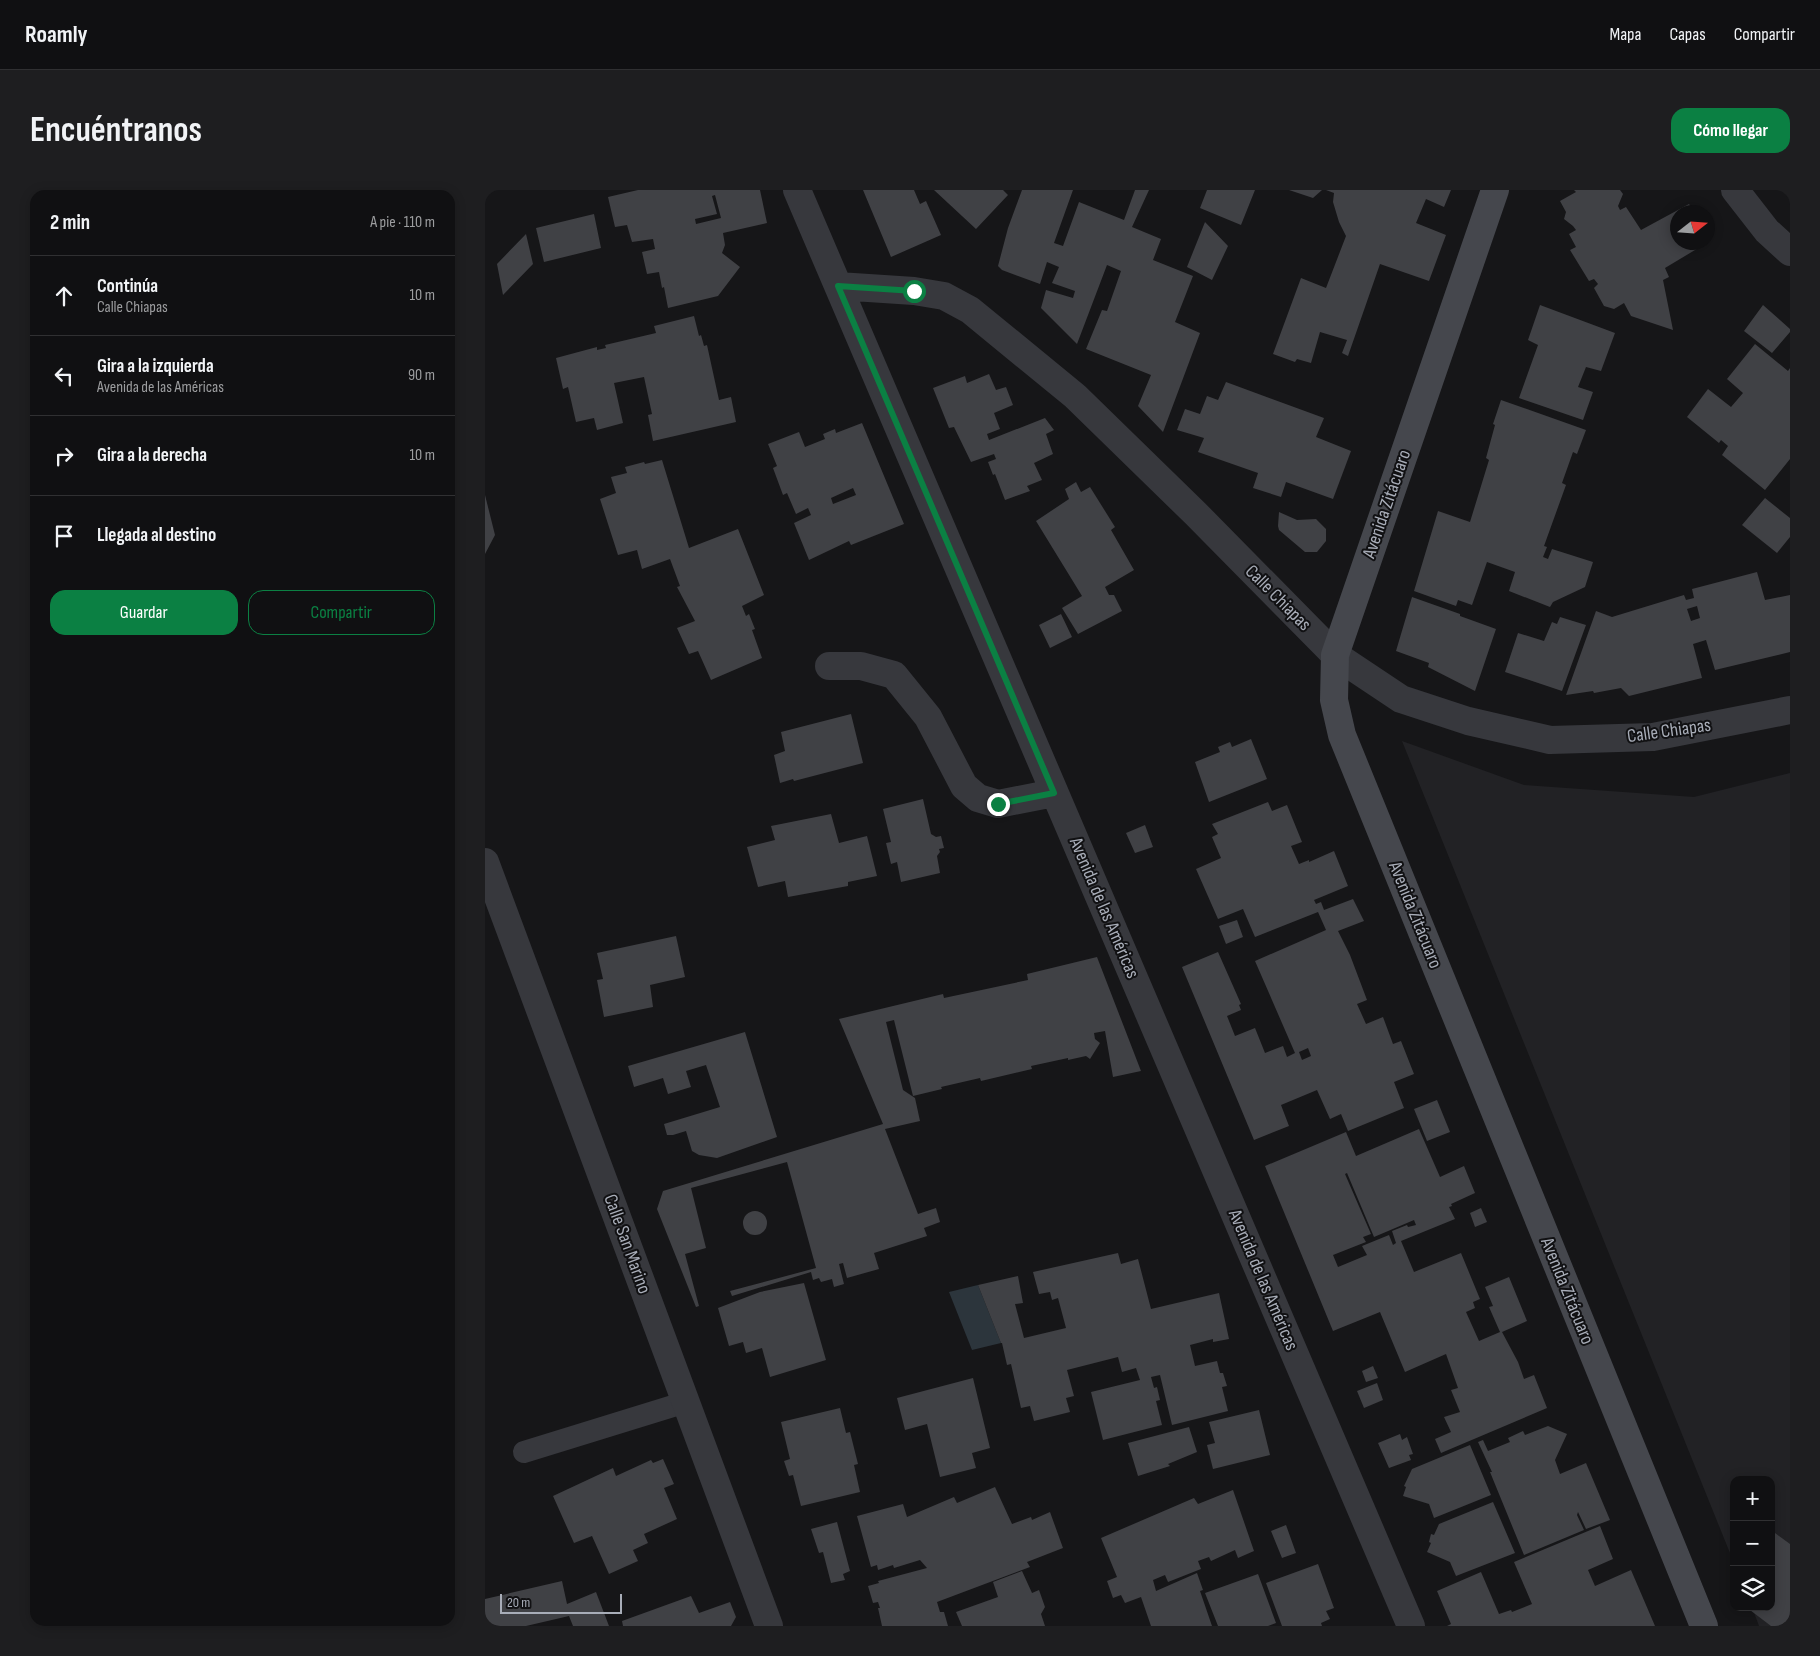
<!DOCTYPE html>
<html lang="es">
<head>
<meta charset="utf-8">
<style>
  :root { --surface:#101012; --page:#1e1e20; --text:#f1f3f6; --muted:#9c9d9f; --line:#303032; --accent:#0b8043 }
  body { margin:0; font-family:"Sofia Sans Condensed",sans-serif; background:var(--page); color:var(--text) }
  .controls { position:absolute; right:15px; bottom:15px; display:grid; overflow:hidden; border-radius:10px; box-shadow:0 2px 12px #0003 }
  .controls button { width:45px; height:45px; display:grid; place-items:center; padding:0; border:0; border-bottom:1px solid var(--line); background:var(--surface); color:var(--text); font:25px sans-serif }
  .compass { position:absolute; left:1185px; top:15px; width:45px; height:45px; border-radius:50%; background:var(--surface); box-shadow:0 2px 12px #0003; rotate:73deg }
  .scale { position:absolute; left:15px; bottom:12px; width:122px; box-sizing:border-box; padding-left:5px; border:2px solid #a8adb8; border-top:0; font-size:14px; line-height:18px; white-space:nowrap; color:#a8adb8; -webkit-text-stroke:4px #111113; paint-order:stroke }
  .stop { position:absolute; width:15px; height:15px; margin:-11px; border:4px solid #0b8043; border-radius:50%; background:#fff }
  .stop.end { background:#0b8043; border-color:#fff; box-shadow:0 1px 5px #0008 }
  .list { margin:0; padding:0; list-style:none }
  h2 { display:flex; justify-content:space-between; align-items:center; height:65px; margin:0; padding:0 20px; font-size:21px }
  h2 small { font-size:16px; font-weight:400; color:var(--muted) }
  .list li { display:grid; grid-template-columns:32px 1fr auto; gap:15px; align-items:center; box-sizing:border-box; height:80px; padding:0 20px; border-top:1px solid var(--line) }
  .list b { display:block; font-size:19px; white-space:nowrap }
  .list p { margin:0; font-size:16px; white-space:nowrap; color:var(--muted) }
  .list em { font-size:16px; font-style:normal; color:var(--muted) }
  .actions { display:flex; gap:10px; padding:15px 20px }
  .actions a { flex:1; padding:11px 0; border:1px solid var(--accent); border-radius:15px; text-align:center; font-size:18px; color:var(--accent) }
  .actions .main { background:var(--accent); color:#fff }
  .icon { flex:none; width:28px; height:28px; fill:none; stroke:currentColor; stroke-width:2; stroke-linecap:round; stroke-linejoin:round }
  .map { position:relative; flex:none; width:1305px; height:1436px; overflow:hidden; border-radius:15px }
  header { display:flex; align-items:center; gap:30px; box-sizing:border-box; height:70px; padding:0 25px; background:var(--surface); border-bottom:1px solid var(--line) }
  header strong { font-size:24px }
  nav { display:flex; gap:28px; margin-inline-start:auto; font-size:18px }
  .intro { display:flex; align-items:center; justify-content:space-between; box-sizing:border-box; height:120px; padding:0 30px }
  h1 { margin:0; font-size:35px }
  .button { padding:12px 22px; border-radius:15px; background:var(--accent); color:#fff; font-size:18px; font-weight:700 }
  main { display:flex; gap:30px; padding:0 30px }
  aside { flex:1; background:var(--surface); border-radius:15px; box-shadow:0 2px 12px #0003 }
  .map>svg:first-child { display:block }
  .built { fill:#222225 }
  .water { fill:#2c353c }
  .building { fill:#404145; fill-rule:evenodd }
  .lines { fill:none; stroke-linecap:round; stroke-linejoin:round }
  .lane { stroke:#37383d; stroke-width:22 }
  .street { stroke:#37383d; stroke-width:28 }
  .secondary { stroke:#45474d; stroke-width:28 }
  .route { stroke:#0b8043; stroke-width:6 }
  .labels { text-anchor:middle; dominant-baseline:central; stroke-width:4; stroke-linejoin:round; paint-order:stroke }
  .street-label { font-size:19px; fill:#a8adb8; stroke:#111113 }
</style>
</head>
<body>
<header>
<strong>Roamly</strong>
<nav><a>Mapa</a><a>Capas</a><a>Compartir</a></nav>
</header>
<div class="intro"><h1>Encuéntranos</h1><a class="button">Cómo llegar</a></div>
<main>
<aside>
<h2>2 min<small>A pie · 110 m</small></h2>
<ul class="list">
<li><svg class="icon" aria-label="ahead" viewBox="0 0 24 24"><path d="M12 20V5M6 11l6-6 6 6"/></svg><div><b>Continúa</b><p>Calle Chiapas</p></div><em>10 m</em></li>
<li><svg class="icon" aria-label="left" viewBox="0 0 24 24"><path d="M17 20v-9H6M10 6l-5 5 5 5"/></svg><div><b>Gira a la izquierda</b><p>Avenida de las Américas</p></div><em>90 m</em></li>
<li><svg class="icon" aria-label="right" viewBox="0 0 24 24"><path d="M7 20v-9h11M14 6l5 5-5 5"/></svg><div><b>Gira a la derecha</b></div><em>10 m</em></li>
<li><svg class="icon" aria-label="arrive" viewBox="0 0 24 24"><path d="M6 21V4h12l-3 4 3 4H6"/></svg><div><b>Llegada al destino</b></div></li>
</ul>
<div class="actions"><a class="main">Guardar</a><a>Compartir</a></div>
</aside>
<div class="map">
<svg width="1305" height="1436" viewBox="0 0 1305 1436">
  <rect width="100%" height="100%" fill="#161618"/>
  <path class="built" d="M 917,551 L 1039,595 L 1209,607 L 1305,583 L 1305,1436 L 1274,1436 L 1267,1417 L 1286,1417 L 1286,1290 L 1249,1290 L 1249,1373 Z"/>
  <path class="water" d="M 493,1095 L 516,1153 L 487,1160 L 464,1102 Z"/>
  <path class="building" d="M 153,0 L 275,0 L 282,33 L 238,43 L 240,55 L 237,63 L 255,77 L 233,106 L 183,118 L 179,97 L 177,98 L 174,82 L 162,84 L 157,62 L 170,59 L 168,49 L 147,52 L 142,35 L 130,37 L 123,7 ZM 230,5 L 236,28 L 211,34 L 210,29 L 232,24 L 227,6 Z
    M 378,0 L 429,0 L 435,14 L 441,11 L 456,45 L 406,67 Z
    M 449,0 L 518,0 L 523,5 L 491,39 Z
    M 537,0 L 588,0 L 569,53 L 578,56 L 594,12 L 639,30 L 650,0 L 664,0 L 647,37 L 676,49 L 668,70 L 708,86 L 690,132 L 715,143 L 678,242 L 653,216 L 666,185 L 601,159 L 617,120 L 622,121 L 636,81 L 622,75 L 592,154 L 556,118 L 561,100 L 588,108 L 590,101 L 567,93 L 574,77 L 562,72 L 555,94 L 517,80 L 513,76 L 523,38 Z
    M 722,0 L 770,0 L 756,35 L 715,18 Z
    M 804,0 L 837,0 L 828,8 Z
    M 841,0 L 966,0 L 959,17 L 941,9 L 931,33 L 961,45 L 944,91 L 895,74 L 863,166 L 857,163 L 862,150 L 835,142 L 826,173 L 812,169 L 810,172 L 788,164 L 816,88 L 841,98 L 861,46 L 854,32 L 848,12 L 849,3 Z
    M 1089,0 L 1135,0 L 1138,4 L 1133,16 L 1135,20 L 1141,17 L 1156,40 L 1204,14 L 1209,22 L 1192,22 L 1192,52 L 1222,52 L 1222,46 L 1225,51 L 1180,78 L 1184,87 L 1178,90 L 1188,140 L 1146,126 L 1139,113 L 1129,119 L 1119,116 L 1109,98 L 1113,94 L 1109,89 L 1104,91 L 1085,60 L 1091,57 L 1084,44 L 1091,40 L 1088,36 L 1079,29 L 1081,22 L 1075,11 L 1091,2 Z
    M 109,24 L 116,58 L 59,72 L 51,38 Z
    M 720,32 L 743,56 L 727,90 L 702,77 Z
    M 41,44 L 48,74 L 18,105 L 12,74 Z
    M 1055,115 L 1130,143 L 1116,181 L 1101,177 L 1093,197 L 1108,202 L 1098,230 L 1034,208 L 1053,155 L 1043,150 Z
    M 1278,115 L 1305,139 L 1305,142 L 1287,163 L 1259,141 Z
    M 209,126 L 214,146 L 216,145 L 219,156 L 222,155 L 234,210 L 246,207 L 251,232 L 168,251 L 163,225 L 167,224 L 159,187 L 129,193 L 138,233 L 112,240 L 109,228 L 91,232 L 83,197 L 78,199 L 71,168 L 112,157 L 112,160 L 121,158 L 120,155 L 171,143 L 169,136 Z
    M 1270,154 L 1303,181 L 1305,178 L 1305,269 L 1280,300 L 1237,265 L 1243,256 L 1236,250 L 1234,253 L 1202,227 L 1223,199 L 1246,217 L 1258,203 L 1242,189 Z
    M 504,184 L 511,200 L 521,197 L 528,215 L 509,223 L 515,239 L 502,244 L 504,250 L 560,228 L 569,240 L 561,244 L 568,264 L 549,273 L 557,290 L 542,296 L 545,301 L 520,310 L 510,284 L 508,285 L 503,272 L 511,269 L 509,264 L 486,272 L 469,237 L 464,238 L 448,198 L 480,186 L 482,193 Z
    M 741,192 L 839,228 L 831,247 L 866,261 L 848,309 L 801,292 L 796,307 L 768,298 L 773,283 L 713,262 L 719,248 L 692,240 L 700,219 L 715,224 L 722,206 L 733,210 Z
    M 1016,210 L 1101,240 L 1092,264 L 1088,262 L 1077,293 L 1081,295 L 1059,356 L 1062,357 L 1058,367 L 1063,369 L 1067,359 L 1108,372 L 1100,397 L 1068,412 L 1065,417 L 1024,401 L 1030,382 L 1002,372 L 987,415 L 973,410 L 971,416 L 929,401 L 953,321 L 985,332 L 1004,270 L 1001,268 L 1010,235 L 1008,234 Z
    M 377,233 L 419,334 L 366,355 L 364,351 L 324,370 L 309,333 L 326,325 L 323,318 L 311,324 L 302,303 L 298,305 L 288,278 L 292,276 L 283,254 L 314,242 L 320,257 L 340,249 L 338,244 L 350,239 L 351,243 ZM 368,298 L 371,305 L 348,314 L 346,308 Z
    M 177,270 L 204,358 L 253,339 L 279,405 L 257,416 L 261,426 L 264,424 L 270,439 L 267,440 L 277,468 L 226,490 L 213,461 L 204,464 L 192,438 L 210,431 L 192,397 L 195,396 L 185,369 L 157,379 L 152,360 L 133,365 L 115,309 L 131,303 L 126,287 L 142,283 L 140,277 L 159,272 L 160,274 Z
    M 591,292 L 596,302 L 605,297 L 630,337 L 626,340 L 649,380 L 620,397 L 624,405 L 629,405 L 637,421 L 593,444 L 577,418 L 597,406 L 551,331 L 584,309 L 580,299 Z
    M 0,305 L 10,345 L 0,364 Z
    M 1280,308 L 1305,328 L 1305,347 L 1292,363 L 1257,335 Z
    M 794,322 L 812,330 L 831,329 L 841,339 L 841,351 L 832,362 L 820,362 L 794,340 L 793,336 Z
    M 1272,382 L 1280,410 L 1305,405 L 1305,462 L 1230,480 L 1221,450 L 1208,454 L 1217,488 L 1144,506 L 1136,498 L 1109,503 L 1108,501 L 1081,505 L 1111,421 L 1127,427 L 1199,405 L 1201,410 L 1209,408 L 1207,399 ZM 1212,416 L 1215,428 L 1206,431 L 1202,419 Z
    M 927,407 L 975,424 L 975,426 L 1011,439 L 990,501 L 943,477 L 944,473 L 911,461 Z
    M 576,424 L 587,447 L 565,458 L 554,435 Z
    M 1075,427 L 1101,435 L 1077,501 L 1020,482 L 1033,443 L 1059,451 L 1067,432 L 1072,434 Z
    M 366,524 L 378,573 L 309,591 L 308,589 L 295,593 L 289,565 L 300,561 L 296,542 Z
    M 766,549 L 782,589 L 724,612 L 710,572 L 735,562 L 733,557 L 745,552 L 747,557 Z
    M 438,609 L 446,644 L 451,647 L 456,646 L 459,658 L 454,659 L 455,662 L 452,666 L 455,683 L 416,692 L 412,672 L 406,674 L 401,653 L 406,652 L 398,619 Z
    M 783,612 L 787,621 L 802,615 L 817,652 L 806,656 L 814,674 L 824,670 L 824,672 L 849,661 L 863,696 L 829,710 L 831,714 L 836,712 L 839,720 L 868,709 L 879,731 L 853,741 L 865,765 L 882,810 L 872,814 L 881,834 L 898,827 L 908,854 L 916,851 L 929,884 L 909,892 L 919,918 L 863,941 L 856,924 L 845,929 L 832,900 L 796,915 L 804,936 L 769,950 L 697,777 L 733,762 L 756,814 L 754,815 L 756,820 L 742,826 L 750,846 L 770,838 L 780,863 L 798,856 L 802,867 L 810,863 L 770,771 L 841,740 L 833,722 L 770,747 L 758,719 L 733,729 L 711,679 L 736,668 L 727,647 L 733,644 L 727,634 ZM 823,858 L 826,866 L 817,870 L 814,862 Z
    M 346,624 L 354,653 L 382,646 L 392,686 L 363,692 L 363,696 L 303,707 L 300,691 L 273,697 L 262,657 L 290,650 L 286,636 Z
    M 660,635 L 668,657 L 650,663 L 641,643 Z
    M 752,730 L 758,747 L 741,754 L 734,736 Z
    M 191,746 L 200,787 L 165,795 L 168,817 L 119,827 L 112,790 L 118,789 L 112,763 Z
    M 612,767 L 656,881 L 628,887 L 620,841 L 609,843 L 610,849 L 615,853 L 605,869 L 601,866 L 583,870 L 583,868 L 546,876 L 547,879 L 496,891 L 495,888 L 456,897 L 457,899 L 428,906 L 409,830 L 401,832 L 418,900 L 430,908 L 435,931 L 400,939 L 433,1024 L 451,1018 L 455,1032 L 439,1038 L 442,1046 L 389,1063 L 394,1079 L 362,1088 L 358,1073 L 354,1074 L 359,1094 L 349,1097 L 347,1089 L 336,1092 L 334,1088 L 328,1090 L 326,1082 L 247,1106 L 245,1101 L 331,1078 L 302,972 L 206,998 L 221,1058 L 200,1064 L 214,1116 L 211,1117 L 172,1019 L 178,1001 L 398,934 L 354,829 L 458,804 L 459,808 L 543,790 L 542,784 Z
    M 260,842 L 292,947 L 232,968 L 214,965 L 207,961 L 201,941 L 188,945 L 182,945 L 179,934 L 235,917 L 221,875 L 201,881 L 206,897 L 183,904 L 178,888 L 149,897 L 143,876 Z
    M 952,910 L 965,942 L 942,951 L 929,919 Z
    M 934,939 L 955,987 L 979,976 L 990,1003 L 966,1014 L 967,1016 L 964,1017 L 970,1029 L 916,1051 L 929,1082 L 976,1063 L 995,1109 L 988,1112 L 990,1118 L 981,1122 L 994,1151 L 1015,1142 L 1004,1117 L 1008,1116 L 1000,1097 L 1024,1087 L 1042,1131 L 1017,1142 L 1033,1172 L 1039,1189 L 1049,1185 L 1062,1218 L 956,1263 L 950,1249 L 966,1242 L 959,1227 L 975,1222 L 966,1200 L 973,1198 L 961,1164 L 920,1182 L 895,1122 L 848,1141 L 780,976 L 861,942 L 871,966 ZM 862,983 L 889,1047 L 929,1030 L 931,1035 L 923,1037 L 922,1035 L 907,1041 L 911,1053 L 908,1055 L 904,1045 L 877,1056 L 882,1065 L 853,1077 L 848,1065 L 881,1052 L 878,1047 L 886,1044 L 860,984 Z
    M 996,1018 L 1002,1032 L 990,1037 L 985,1023 Z
    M258 1033a12 12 0 1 1 24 0a12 12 0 1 1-24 0Z
    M 633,1063 L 636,1074 L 653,1069 L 666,1119 L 734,1103 L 744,1149 L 728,1152 L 728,1149 L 705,1155 L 710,1176 L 732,1171 L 735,1183 L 738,1183 L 742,1196 L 737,1197 L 743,1221 L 687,1235 L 675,1185 L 666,1187 L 669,1198 L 672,1197 L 675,1210 L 671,1211 L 677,1235 L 618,1250 L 606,1202 L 655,1190 L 651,1178 L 637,1182 L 633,1167 L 582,1180 L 589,1206 L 581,1208 L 585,1222 L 549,1231 L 545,1216 L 536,1218 L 526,1174 L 522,1175 L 517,1153 L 516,1153 L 493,1095 L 533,1086 L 538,1113 L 530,1114 L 539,1148 L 581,1138 L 573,1108 L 567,1110 L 565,1102 L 554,1104 L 548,1082 Z
    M 319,1093 L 341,1170 L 285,1187 L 277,1158 L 261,1163 L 258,1152 L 244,1156 L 233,1118 L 275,1102 Z
    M 888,1176 L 893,1188 L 881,1192 L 877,1181 Z
    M 488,1188 L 505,1258 L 487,1263 L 491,1278 L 455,1287 L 442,1234 L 420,1240 L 412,1208 Z
    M 892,1193 L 898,1210 L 879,1218 L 872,1201 Z
    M 355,1218 L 361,1243 L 365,1242 L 373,1274 L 369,1275 L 375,1302 L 316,1316 L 308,1285 L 304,1286 L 299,1271 L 305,1269 L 296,1232 Z
    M 774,1220 L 785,1265 L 728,1279 L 722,1255 L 730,1253 L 724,1232 Z
    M 1063,1236 L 1082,1244 L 1070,1270 L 1075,1284 L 1101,1273 L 1125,1330 L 1101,1339 L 1093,1322 L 1092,1325 L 1099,1340 L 1039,1365 L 1005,1282 L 1007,1282 L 993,1252 L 998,1250 L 1003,1261 L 1025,1252 L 1023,1248 L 1038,1241 L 1040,1245 Z
    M 704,1237 L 712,1262 L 683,1274 L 685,1276 L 653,1286 L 643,1253 Z
    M 915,1244 L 917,1250 L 922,1247 L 928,1264 L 924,1265 L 926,1270 L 904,1278 L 893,1253 Z
    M 985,1255 L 1006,1305 L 949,1328 L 944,1314 L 918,1306 L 921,1297 L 919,1296 L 927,1279 Z
    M 178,1269 L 189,1294 L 179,1298 L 192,1329 L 159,1344 L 163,1353 L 148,1360 L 153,1371 L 124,1384 L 107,1346 L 89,1353 L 68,1306 L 128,1278 L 131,1286 L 166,1270 L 168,1273 Z
    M 510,1297 L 527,1334 L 546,1327 L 547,1330 L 565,1322 L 578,1358 L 542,1372 L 545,1377 L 452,1412 L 455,1422 L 459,1422 L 463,1436 L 397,1436 L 393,1418 L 395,1418 L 393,1412 L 388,1413 L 383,1396 L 394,1393 L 393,1391 L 442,1378 L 435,1370 L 409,1378 L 408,1375 L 393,1380 L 392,1375 L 386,1377 L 372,1326 L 418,1314 L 422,1327 L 469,1307 L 472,1313 Z
    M 748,1300 L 769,1361 L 753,1368 L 750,1360 L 726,1371 L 724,1367 L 713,1371 L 716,1379 L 683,1392 L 680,1385 L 668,1390 L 671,1401 L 712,1383 L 718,1400 L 715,1401 L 727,1436 L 666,1436 L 656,1407 L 640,1413 L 636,1405 L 628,1408 L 622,1391 L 632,1387 L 616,1348 L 709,1308 L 713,1314 Z
    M 1008,1312 L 1030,1363 L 971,1386 L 965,1372 L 942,1362 L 946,1353 L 944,1352 L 946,1344 L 949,1345 L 954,1334 Z
    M 352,1332 L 365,1381 L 358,1384 L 360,1390 L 346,1393 L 338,1362 L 334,1363 L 326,1339 Z
    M 801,1335 L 811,1363 L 797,1368 L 786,1341 Z
    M 1115,1336 L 1128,1369 L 1103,1380 L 1110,1396 L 1146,1380 L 1170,1436 L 962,1436 L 966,1434 L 952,1401 L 996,1382 L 1014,1424 L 1026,1420 L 1027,1422 L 1047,1414 L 1029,1372 Z
    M 1286,1340 L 1305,1354 L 1305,1436 L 1286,1436 L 1261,1417 L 1286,1417 Z
    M 833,1374 L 849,1418 L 841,1421 L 845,1429 L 836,1433 L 837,1436 L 797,1436 L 781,1393 Z
    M 537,1381 L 547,1403 L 554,1400 L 560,1417 L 556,1424 L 560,1436 L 477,1436 L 471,1422 L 513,1407 L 508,1392 Z
    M 773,1384 L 791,1433 L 783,1436 L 733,1436 L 720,1403 Z
    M 77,1391 L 82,1414 L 111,1402 L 124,1436 L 88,1436 L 84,1426 L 41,1436 L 0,1436 L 0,1409 Z
    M 206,1406 L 214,1423 L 245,1412 L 251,1427 L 246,1436 L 138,1436 L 137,1431 Z"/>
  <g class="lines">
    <path class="lane" d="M 39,1262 L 201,1212"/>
    <path class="street" d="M 312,0 L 926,1436
      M 1250,0 L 1282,41 L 1305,62
      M 353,96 L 429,101 L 459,106 L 485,120 L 590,206 L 711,324 L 850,465 L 916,509 L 983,531 L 1065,550 L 1168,547 L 1305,520
      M 344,476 L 376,476 L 409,485 L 443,527 L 479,596 L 493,608 L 513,614 L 569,603
      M 0,672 L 284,1436"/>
    <path class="secondary" d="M 1010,0 L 850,465 L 849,510 L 857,545 L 1219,1436"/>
  </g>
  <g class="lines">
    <path class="route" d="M 429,101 L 353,96 L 569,603 L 513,614"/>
  </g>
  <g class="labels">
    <g class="street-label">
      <text transform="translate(902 314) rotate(-71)">Avenida Zitácuaro</text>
      <text transform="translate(793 408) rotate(45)">Calle Chiapas</text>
      <text transform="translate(1184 541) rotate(-8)">Calle Chiapas</text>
      <text transform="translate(619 718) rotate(67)">Avenida de las Américas</text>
      <text transform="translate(930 725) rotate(68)">Avenida Zitácuaro</text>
      <text transform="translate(142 1054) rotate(70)">Calle San Marino</text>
      <text transform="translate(778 1090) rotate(67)">Avenida de las Américas</text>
      <text transform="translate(1082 1101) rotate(68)">Avenida Zitácuaro</text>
    </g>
  </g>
</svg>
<div class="controls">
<button>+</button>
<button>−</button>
<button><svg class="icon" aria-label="layers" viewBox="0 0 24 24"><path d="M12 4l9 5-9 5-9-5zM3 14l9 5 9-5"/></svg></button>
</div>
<svg class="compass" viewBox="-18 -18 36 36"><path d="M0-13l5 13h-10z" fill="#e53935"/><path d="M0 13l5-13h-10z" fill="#9c9d9f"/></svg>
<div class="scale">20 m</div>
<div class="stop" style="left:429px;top:101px"></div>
<div class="stop end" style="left:513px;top:614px"></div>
</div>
</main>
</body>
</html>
